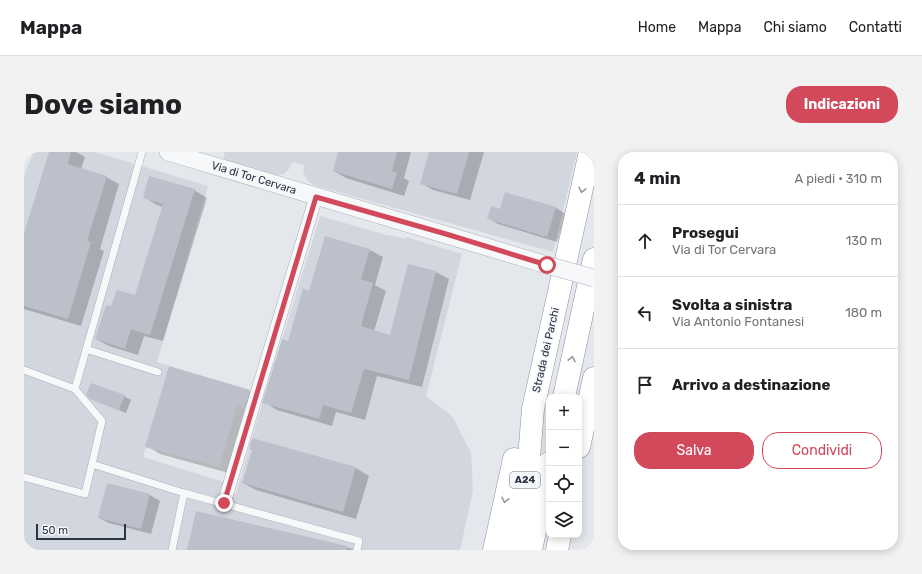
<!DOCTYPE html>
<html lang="it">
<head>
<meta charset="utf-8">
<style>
  :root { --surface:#fff; --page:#f2f2f2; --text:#202124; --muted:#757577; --line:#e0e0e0; --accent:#d1495b }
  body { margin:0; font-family:Rubik,sans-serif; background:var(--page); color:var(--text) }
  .controls { position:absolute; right:12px; bottom:12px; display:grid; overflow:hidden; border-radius:8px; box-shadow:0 2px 10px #0003 }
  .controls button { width:36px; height:36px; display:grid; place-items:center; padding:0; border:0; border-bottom:1px solid var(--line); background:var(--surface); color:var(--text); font:20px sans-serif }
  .scale { position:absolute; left:12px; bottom:10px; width:90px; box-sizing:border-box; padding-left:4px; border:2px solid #2b3445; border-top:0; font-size:11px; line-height:14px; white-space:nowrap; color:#2b3445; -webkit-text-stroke:3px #f4f6f9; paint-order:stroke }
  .stop { position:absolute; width:12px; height:12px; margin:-9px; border:3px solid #d1495b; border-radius:50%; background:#fff }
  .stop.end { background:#d1495b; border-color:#fff; box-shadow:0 1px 4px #0008 }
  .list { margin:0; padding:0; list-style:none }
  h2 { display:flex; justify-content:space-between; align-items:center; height:52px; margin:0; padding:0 16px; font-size:17px }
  h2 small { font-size:13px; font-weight:400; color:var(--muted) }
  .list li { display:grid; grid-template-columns:26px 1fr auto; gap:12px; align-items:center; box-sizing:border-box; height:72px; padding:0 16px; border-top:1px solid var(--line) }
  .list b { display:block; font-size:15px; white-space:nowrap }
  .list p { margin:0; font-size:13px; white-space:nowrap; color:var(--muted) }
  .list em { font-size:13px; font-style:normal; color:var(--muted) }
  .actions { display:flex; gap:8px; padding:12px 16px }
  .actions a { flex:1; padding:9px 0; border:1px solid var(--accent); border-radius:16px; text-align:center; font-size:14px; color:var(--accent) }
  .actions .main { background:var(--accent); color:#fff }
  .icon { flex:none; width:22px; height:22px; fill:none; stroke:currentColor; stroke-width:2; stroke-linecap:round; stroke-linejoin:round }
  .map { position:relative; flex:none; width:570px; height:398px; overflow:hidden; border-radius:16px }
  header { display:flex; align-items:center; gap:24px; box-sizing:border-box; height:56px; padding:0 20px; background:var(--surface); border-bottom:1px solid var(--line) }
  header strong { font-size:19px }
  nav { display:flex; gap:22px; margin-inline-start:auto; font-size:14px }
  .intro { display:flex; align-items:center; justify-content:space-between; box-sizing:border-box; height:96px; padding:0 24px }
  h1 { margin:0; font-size:28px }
  .button { padding:10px 18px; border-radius:16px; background:var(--accent); color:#fff; font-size:14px; font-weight:700 }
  main { display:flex; gap:24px; padding:0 24px }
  aside { flex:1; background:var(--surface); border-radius:16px; box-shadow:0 2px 10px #0003 }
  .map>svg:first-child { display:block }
  .built { fill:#d2d6de }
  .shadow { fill:#0003 }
  .building { fill:#bbc0ca }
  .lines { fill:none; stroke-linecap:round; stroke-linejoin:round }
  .service-casing { stroke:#a9aeb7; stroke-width:8 }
  .minor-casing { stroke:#a9aeb7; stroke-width:14 }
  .tertiary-casing { stroke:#a9aeb7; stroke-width:18 }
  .motorway-casing { stroke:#8b94a3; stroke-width:23 }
  .service { stroke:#f7f8fa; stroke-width:7 }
  .minor { stroke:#f7f8fa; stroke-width:13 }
  .tertiary { stroke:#f7f8fa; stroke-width:17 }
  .motorway { stroke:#fff; stroke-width:22 }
  .tertiary-bridge-casing { stroke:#a9aeb7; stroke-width:18; stroke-linecap:butt }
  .tertiary-bridge { stroke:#f7f8fa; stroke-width:17 }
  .oneway { stroke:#959aa2 }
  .route { stroke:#d1495b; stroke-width:5 }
  .labels { text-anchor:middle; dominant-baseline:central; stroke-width:3; stroke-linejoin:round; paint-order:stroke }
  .shield { fill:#f4f6f9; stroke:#676e7b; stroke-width:1 }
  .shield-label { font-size:10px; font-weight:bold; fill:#2b3445 }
  .street-label { font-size:11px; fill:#2b3445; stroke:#f4f6f9 }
</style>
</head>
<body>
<header>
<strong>Mappa</strong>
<nav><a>Home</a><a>Mappa</a><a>Chi siamo</a><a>Contatti</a></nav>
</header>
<div class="intro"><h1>Dove siamo</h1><a class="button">Indicazioni</a></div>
<main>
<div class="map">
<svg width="570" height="398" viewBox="0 0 570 398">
  <rect width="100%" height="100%" fill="#e4e7ec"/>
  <path class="built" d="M 9,0 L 71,0 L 184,34 L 133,210 L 145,214 L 119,305 L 200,330 L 198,338 L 212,342 L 228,286 L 296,64 L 366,84 L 367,83 L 381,87 L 382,85 L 438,102 L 402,244 L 428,264 L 447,301 L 449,339 L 436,398 L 0,398 L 0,25 Z
    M 200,0 L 553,0 L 529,100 L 289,33 L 283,28 L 279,19 L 281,14 L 269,10 L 265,17 L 259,22 L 252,23 L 200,8 Z"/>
  <path class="shadow" d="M 26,0 L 52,0 L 61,5 L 57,17 L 82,25 L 95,32 L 76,97 L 80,99 L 57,174 L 0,157 L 0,84 Z
    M 315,0 L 387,0 L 380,26 L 385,29 L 380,44 L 322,26 L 310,19 Z
    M 406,0 L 460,0 L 446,48 L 409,38 L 397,31 Z
    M 170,38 L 183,46 L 139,189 L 120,184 L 114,203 L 85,194 L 72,187 L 88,155 L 112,144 L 139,55 L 133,53 L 120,45 Z
    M 532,56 L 542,62 L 533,90 L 474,72 L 464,66 L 476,58 Z
    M 302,85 L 346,98 L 359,105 L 351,133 L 362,139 L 350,179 L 367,184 L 412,120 L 425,127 L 398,235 L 353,224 L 341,268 L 312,260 L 308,274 L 253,258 L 240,250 L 286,140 Z
    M 225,239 L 238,246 L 208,322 L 136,302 L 123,294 Z
    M 100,244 L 107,248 L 102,261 L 74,250 L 66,246 Z
    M 226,297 L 332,316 L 345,324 L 332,367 L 232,338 L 219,331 L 229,298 Z
    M 84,332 L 126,343 L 136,349 L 127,382 L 85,371 L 75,366 Z
    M 172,360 L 326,396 L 330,398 L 164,398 Z
    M 0,387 L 2,388 L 0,398 Z"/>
  <path class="building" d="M 25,0 L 47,0 L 44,12 L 83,24 L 63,89 L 67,90 L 44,167 L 0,154 L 0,81 Z
    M 314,0 L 373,0 L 368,19 L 373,21 L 368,37 L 309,19 Z
    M 405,0 L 445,0 L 433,42 L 396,32 Z
    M 125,24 L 171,37 L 126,183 L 107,177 L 101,197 L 71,187 L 82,153 L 87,154 L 93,138 L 111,143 L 139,52 L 119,46 Z
    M 481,40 L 532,55 L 523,85 L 463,67 L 467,54 L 476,57 Z
    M 301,84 L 346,97 L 337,127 L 349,131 L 337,174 L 366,183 L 384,112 L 412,119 L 385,228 L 340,217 L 327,261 L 299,253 L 295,267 L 238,251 L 258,187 L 264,189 L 279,137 L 285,139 Z
    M 145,214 L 226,238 L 220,256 L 213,254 L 195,315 L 121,295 Z
    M 67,231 L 101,243 L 95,258 L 66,247 L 62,243 Z
    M 228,286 L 332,315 L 319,360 L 218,331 L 228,298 L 225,297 Z
    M 83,331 L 126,342 L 117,377 L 74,366 Z
    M 172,359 L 323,394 L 323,398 L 163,398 Z"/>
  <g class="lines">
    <g class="service-casing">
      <path id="service" d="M 62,197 L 134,220
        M 0,218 L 51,237 L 78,269 L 61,342 L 0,325
        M 51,237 L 118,0
        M 68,312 L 160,341 L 335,389 L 333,398
        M 148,398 L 160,341"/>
    </g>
    <g class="minor-casing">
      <path id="minor" d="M 200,351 L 292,45"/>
    </g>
    <g class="tertiary-casing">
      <path id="tertiary" d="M 144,0 L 523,113"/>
    </g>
    <g class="motorway-casing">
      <path id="motorway" d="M 540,245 L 570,107
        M 555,295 L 570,226
        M 470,398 L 490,307
        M 487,398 L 505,306 L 509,257 L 566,0
        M 507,398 L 525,311
        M 533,398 L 536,383"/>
    </g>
    <use href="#service" class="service"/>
    <use href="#minor" class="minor"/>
    <use href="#tertiary" class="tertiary"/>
    <use href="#motorway" class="motorway"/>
    <g class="tertiary-bridge-casing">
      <path id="tertiary-bridge" d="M 523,113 L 570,126"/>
    </g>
    <use href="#tertiary-bridge" class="tertiary-bridge"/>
  </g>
  <defs><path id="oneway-chevron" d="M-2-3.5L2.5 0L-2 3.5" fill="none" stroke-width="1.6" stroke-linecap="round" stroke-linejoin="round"/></defs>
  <g class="oneway">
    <use href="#oneway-chevron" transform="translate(558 38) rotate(103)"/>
    <use href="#oneway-chevron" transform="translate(548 207) rotate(-78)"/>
    <use href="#oneway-chevron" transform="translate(481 348) rotate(102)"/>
  </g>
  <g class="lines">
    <path class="route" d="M 200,351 L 292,45 L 422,82 L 523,113"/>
  </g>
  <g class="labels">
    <rect class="shield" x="486" y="320" width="30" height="16" rx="3"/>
    <g class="shield-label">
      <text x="501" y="328">A24</text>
    </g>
    <g class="street-label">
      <text transform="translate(230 26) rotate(17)">Via di Tor Cervara</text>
      <text transform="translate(522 198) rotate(-77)">Strada dei Parchi</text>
    </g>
  </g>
</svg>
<div class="controls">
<button>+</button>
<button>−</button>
<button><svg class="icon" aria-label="locate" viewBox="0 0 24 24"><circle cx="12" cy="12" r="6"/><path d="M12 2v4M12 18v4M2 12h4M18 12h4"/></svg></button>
<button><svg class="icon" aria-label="layers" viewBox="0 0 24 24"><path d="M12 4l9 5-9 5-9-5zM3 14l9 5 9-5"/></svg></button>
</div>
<div class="scale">50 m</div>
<div class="stop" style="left:523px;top:113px"></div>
<div class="stop end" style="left:200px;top:351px"></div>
</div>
<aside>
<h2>4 min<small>A piedi · 310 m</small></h2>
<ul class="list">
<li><svg class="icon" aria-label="ahead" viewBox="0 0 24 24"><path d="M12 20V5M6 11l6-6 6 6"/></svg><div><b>Prosegui</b><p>Via di Tor Cervara</p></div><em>130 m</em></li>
<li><svg class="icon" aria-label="left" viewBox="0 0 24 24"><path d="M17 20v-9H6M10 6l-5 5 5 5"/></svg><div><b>Svolta a sinistra</b><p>Via Antonio Fontanesi</p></div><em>180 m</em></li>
<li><svg class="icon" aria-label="arrive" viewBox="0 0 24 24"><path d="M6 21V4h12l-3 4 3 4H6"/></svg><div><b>Arrivo a destinazione</b></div></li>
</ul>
<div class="actions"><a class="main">Salva</a><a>Condividi</a></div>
</aside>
</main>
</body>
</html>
